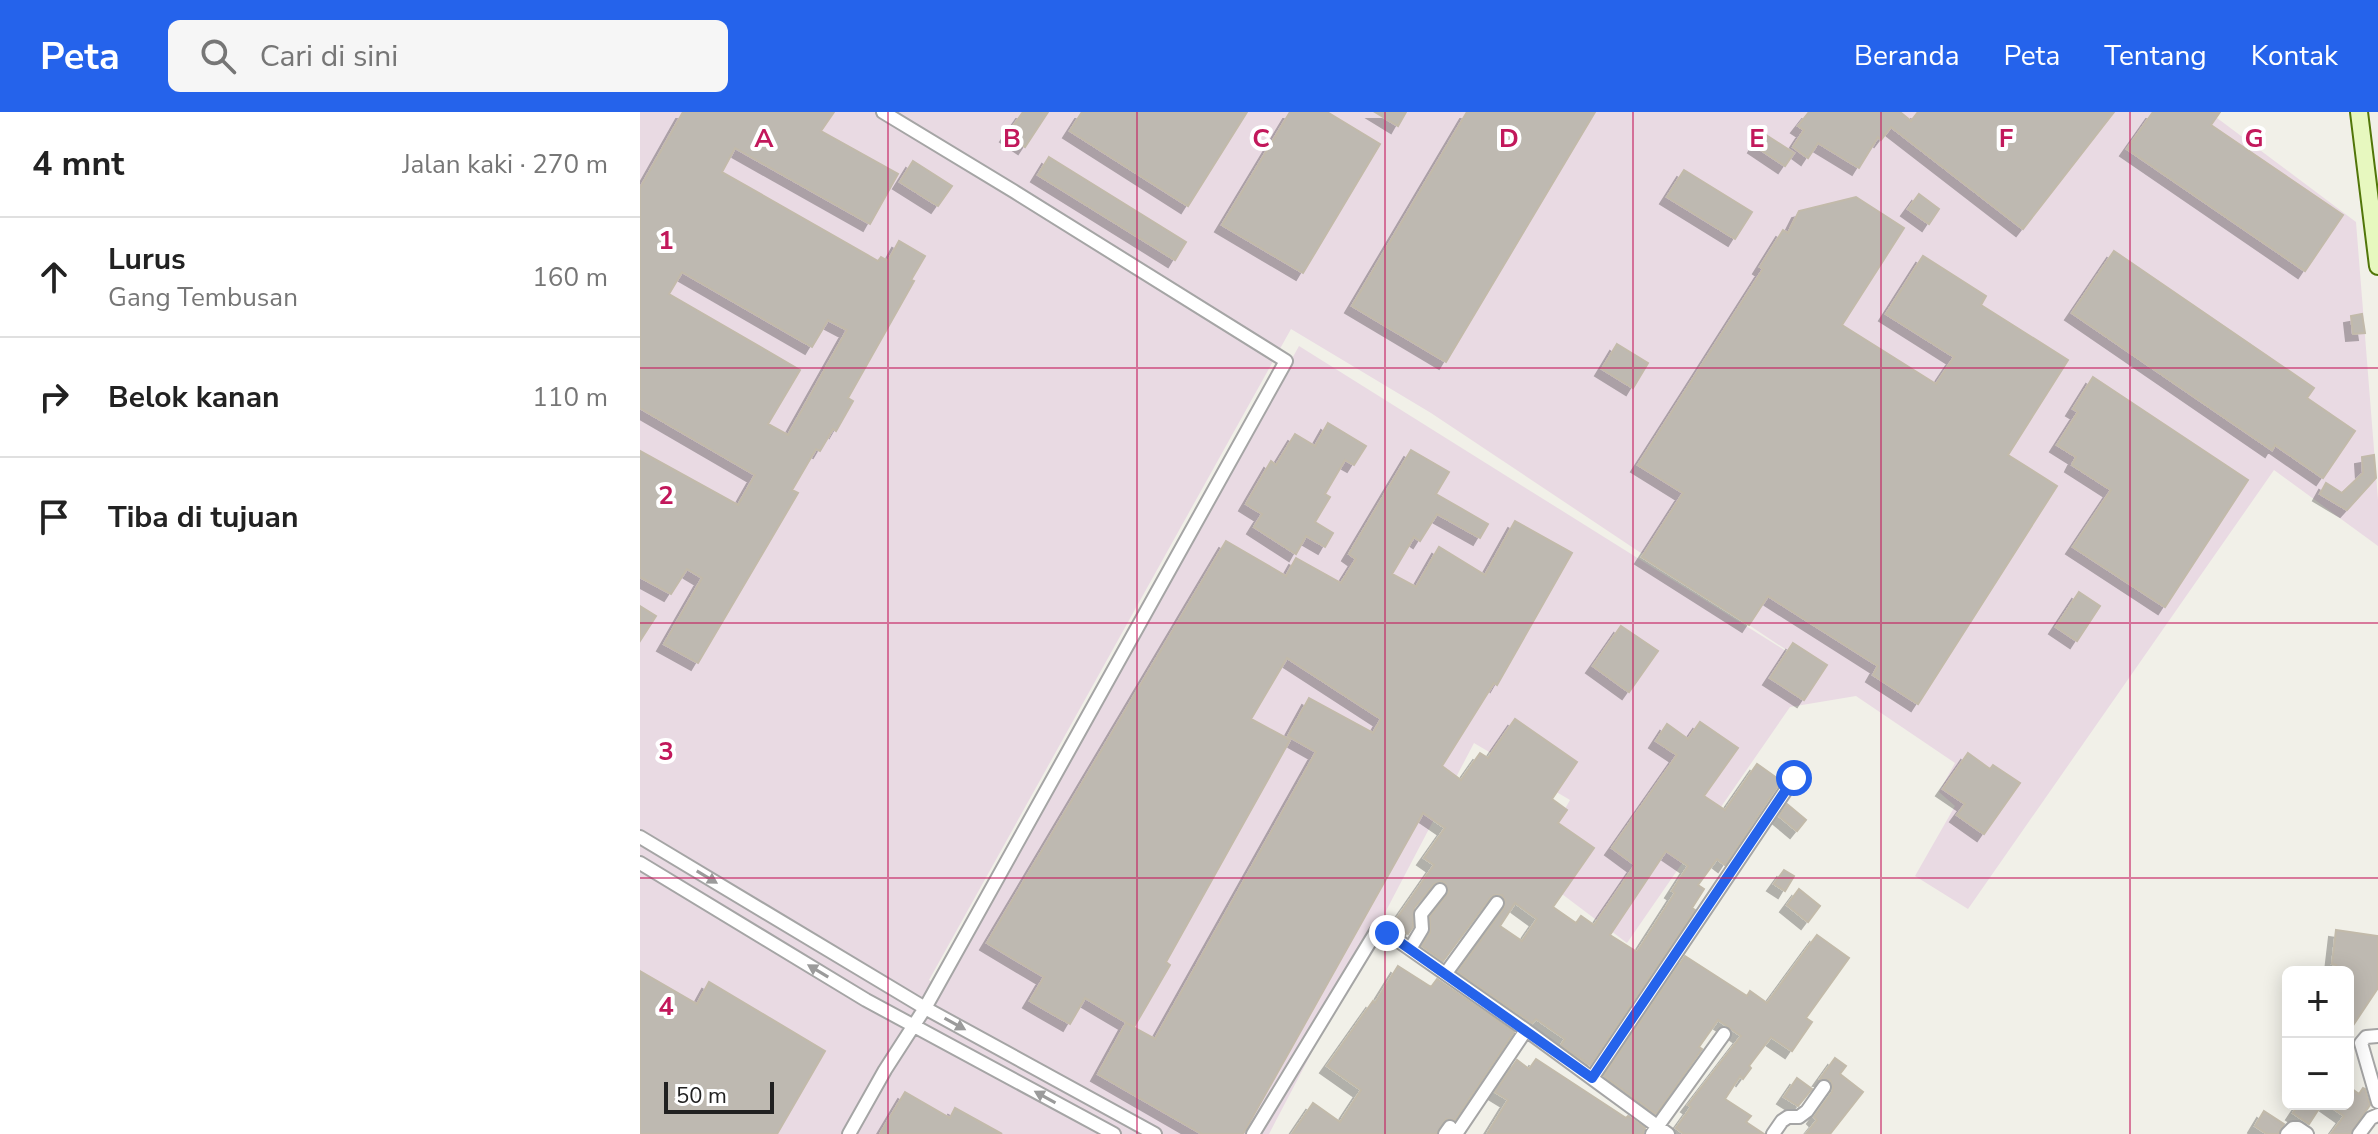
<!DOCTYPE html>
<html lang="id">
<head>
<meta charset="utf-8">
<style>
  :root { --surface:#fff; --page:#f6f6f6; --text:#222; --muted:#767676; --line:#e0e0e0; --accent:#2563eb }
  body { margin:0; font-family:"Nunito Sans",sans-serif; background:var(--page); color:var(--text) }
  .controls { position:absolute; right:24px; bottom:24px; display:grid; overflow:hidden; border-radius:12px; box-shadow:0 4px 20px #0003 }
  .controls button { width:72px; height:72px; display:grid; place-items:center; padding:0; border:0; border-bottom:2px solid var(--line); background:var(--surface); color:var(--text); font:40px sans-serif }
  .scale { position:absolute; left:24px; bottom:20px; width:110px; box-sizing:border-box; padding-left:8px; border:4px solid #212121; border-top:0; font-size:22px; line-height:28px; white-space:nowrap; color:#212121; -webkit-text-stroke:6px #fff; paint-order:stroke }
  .stop { position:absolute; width:24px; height:24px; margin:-18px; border:6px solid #2563eb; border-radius:50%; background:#fff }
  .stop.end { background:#2563eb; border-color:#fff; box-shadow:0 2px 8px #0008 }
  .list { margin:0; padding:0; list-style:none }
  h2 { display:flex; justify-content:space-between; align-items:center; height:104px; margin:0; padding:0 32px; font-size:34px }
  h2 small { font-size:26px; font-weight:400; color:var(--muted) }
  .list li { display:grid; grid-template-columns:52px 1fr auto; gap:24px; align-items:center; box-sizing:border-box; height:120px; padding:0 32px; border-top:2px solid var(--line) }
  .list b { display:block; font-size:30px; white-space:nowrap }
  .list p { margin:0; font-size:26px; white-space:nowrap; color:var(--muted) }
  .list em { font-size:26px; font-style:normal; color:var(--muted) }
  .icon { flex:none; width:44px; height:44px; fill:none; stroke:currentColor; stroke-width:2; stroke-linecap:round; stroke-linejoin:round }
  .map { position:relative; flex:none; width:1738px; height:1022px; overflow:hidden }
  header { display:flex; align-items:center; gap:48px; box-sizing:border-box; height:112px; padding:0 40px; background:var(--accent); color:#fff }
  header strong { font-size:38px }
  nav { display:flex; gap:44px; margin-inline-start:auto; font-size:28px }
  .search { width:560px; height:72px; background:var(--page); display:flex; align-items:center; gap:20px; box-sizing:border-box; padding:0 28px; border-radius:12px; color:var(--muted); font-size:30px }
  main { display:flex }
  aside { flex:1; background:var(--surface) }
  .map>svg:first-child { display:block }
  .industrial { fill:#e9dae3; fill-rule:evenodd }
  .building { fill:#beb9b1; stroke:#c2baaa; stroke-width:2; fill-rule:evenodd; filter:url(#shadow) }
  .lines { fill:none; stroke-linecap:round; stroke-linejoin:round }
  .street-casing { stroke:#a5a5a5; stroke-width:16 }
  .secondary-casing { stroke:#517609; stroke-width:20 }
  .street { stroke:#fff; stroke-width:12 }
  .secondary { stroke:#e7f8bf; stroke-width:16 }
  .oneway { fill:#9b9b9b }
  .route { stroke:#2563eb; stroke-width:10 }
  .grid { fill:none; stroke:#c2185b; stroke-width:2; stroke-opacity:0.55 }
  .grid-label { font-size:26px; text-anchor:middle; font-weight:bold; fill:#c2185b; stroke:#fff; stroke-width:8; stroke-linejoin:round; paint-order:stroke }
</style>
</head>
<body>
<header>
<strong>Peta</strong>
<div class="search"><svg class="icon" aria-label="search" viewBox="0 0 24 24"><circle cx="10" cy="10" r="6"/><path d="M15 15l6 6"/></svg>Cari di sini</div>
<nav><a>Beranda</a><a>Peta</a><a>Tentang</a><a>Kontak</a></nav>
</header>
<main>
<aside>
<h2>4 mnt<small>Jalan kaki · 270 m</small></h2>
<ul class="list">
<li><svg class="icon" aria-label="ahead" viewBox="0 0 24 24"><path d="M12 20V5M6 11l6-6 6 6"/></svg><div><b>Lurus</b><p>Gang Tembusan</p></div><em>160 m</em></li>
<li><svg class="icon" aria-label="right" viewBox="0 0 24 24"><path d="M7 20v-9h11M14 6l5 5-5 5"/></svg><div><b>Belok kanan</b></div><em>110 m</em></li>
<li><svg class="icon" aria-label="arrive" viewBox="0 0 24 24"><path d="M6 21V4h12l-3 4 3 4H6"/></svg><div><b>Tiba di tujuan</b></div></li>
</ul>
</aside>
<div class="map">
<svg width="1738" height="1022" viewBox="0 0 1738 1022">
  <defs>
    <filter id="shadow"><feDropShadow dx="-7" dy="7" stdDeviation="0" flood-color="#0004"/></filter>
  </defs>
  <rect width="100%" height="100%" fill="#f1f0e8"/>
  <path class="industrial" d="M 0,0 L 1569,0 L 1716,110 L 1738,388 L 1738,434 L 1634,358 L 1328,797 L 1275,764 L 1315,694 L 1299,680 L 1315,651 L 1216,584 L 1150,595 L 987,831 L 890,758 L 930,688 L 834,631 L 629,1022 L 0,1022 ZM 651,217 L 791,301 L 1178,559 L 659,234 L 303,878 L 289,868 Z"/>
  <path class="building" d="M 43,0 L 194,0 L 181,19 L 258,62 L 230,112 L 95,36 L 82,60 L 238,149 L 241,145 L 248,149 L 259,129 L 285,144 L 271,168 L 274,169 L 208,286 L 213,289 L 196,319 L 193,317 L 180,339 L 176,337 L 152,378 L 158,381 L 58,551 L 24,532 L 62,466 L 47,457 L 31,482 L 0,465 L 0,339 L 98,393 L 115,363 L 0,296 L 0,76 ZM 42,160 L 172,235 L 188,208 L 207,218 L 148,323 L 128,312 L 160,258 L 29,182 Z
    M 383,0 L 408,0 L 385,35 L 367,23 Z
    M 442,0 L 607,0 L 548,94 L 430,19 Z
    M 650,0 L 687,0 L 740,32 L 663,161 L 582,113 Z
    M 735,0 L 766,0 L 758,14 Z
    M 827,0 L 955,0 L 806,250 L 712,194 Z
    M 1169,0 L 1260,0 L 1271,9 L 1278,0 L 1474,0 L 1383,117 L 1251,15 L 1241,28 L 1238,25 L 1219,56 L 1178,31 L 1168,46 L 1153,35 L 1164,18 L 1158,14 Z
    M 1513,0 L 1580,0 L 1571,13 L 1703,103 L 1665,159 L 1487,37 Z
    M 1123,21 L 1154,41 L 1145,54 L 1115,34 Z
    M 409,45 L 546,130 L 535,148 L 398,63 Z
    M 273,49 L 312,74 L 298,94 L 260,70 Z
    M 1044,58 L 1112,100 L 1095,127 L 1027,85 Z
    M 1279,82 L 1299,97 L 1289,112 L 1268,97 Z
    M 1216,85 L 1264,116 L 1202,213 L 1296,272 L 1314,245 L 1246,202 L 1283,144 L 1346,184 L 1341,193 L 1428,248 L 1368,343 L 1417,374 L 1278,592 L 1233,563 L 1238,554 L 1128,484 L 1109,513 L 1002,445 L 1043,381 L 998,353 L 1123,157 L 1120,155 L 1143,118 L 1148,121 L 1159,99 Z
    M 1474,139 L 1674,276 L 1667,286 L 1715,319 L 1683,366 L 1635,333 L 1632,338 L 1432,201 Z
    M 1722,202 L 1725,221 L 1713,222 L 1711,204 Z
    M 977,232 L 1008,251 L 993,276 L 962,257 Z
    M 1453,265 L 1608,368 L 1525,495 L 1433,435 L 1471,378 L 1432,353 L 1436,345 L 1417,333 L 1438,300 L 1433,297 Z
    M 688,311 L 726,334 L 714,353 L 705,348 L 685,382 L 690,385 L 675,410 L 693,421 L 685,435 L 666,424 L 656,442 L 614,415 L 622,402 L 606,392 L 631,349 L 636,353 L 655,322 L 675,334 Z
    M 771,338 L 809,360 L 796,382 L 848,412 L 840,426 L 797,402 L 780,429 L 774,425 L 752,462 L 776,475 L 799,435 L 845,463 L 875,409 L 932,441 L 857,573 L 854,571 L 802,654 L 821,668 L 840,641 L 848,646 L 875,607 L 937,650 L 912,687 L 927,698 L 918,711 L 954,736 L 913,795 L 936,811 L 941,804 L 954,813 L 995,753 L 972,736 L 1037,643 L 1016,629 L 1027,612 L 1048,627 L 1060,610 L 1098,636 L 1064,684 L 1085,698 L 1117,652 L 1141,669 L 1085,753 L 1077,747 L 1058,773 L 1064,777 L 1052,796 L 1055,798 L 950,953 L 921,933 L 925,927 L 896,907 L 892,911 L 818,860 L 864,796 L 865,788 L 862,783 L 854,783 L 850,786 L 803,849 L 782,834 L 790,821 L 790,805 L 809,780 L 805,771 L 801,769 L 794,772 L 774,796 L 773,815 L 768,822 L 753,812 L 794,753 L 784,746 L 805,716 L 783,701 L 603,1022 L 562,1022 L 458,962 L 486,911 L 515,927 L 676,640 L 648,624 L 669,586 L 733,621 L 741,607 L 647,546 L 611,607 L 650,628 L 526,850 L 530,853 L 494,915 L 445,886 L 430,912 L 390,889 L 404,865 L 347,831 L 586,429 L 646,464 L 656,446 L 701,471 L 716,447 L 709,442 ZM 1026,739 L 1048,754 L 1032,779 L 1035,781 L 997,840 L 970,823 ZM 875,791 L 897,807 L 882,829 L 860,814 Z
    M 1734,343 L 1736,366 L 1707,398 L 1680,382 L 1686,371 L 1702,381 L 1723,361 L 1722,345 Z
    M 1439,480 L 1460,494 L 1437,529 L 1416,515 Z
    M 0,494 L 16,504 L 0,529 Z
    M 981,514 L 1018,539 L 989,580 L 953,554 Z
    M 1153,531 L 1187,553 L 1164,588 L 1130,566 Z
    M 1328,641 L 1350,657 L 1353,653 L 1380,671 L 1344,722 L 1317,703 L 1325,692 L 1303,677 Z
    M 1147,692 L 1166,708 L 1157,719 L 1139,704 Z
    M 1144,758 L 1154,764 L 1145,779 L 1134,772 Z
    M 1159,777 L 1180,794 L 1168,810 L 1147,793 Z
    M 1696,818 L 1738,824 L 1738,876 L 1708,921 L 1708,860 L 1694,860 L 1696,853 L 1692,852 Z
    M 1177,823 L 1209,846 L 1166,906 L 1172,910 L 1152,939 L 1131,925 L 1109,954 L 1111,956 L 1103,967 L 1100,964 L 1085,987 L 1111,1004 L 1106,1010 L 1124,1022 L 1044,1022 L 1036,1016 L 1051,995 L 1048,993 L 1101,924 L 1078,908 L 1059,935 L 1062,937 L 1016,1002 L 964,964 L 1045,844 L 1107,884 L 1110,879 L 1127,891 Z
    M 758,854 L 791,875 L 797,867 L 874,920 L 815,1008 L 806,1007 L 796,1022 L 652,1022 L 673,991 L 700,1010 L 721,978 L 687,954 L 733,889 L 735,891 Z
    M 0,859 L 57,892 L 69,870 L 185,939 L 137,1022 L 0,1022 Z
    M 1195,946 L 1206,954 L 1200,962 L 1223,980 L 1190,1022 L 1166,1022 L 1177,1008 L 1174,1005 L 1192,980 L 1193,975 L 1190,968 L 1180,967 Z
    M 896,947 L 986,1006 L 988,1004 L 1005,1016 L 1003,1022 L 847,1022 L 868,988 L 855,980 L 877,948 L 889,957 Z
    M 1157,966 L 1172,977 L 1158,994 L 1144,985 Z
    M 1708,974 L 1719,982 L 1723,976 L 1725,977 L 1730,993 L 1710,1022 L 1691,1022 L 1704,1004 L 1687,992 L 1708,992 Z
    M 265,980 L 310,1006 L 315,996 L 362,1022 L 240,1022 Z
    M 1659,992 L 1682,992 L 1669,1012 L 1653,1001 Z
    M 1624,999 L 1644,1012 L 1638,1022 L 1627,1022 L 1615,1014 Z"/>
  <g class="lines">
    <g class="street-casing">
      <path id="street" d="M 0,725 L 285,896 L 515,1022
        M 0,751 L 226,888 L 474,1022
        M 770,837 L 782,817 L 781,802 L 800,778
        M 806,861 L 857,791
        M 1738,924 L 1726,925 L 1721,931 L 1738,990
        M 952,966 L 1154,666
        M 209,1022 L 245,958 L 285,896 L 646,249 L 375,80 L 243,0
        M 613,1022 L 737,818 L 747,821 L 886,918 L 1028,1022
        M 805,1022 L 810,1015
        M 816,1022 L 886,918
        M 1012,1022 L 1084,922
        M 1133,1022 L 1142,1009 L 1148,1005 L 1159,1005 L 1167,999 L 1184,975
        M 1647,1022 L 1653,1016 L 1658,1016 L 1667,1022
        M 1719,1022 L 1731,1006 L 1738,1003"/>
    </g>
    <g class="secondary-casing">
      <path id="secondary" d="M 1719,0 L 1738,154"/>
    </g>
    <use href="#street" class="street"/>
    <use href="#secondary" class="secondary"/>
  </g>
  <defs><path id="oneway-solid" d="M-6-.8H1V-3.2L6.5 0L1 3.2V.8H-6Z" transform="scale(2)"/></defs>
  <g class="oneway">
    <use href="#oneway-solid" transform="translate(67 765) rotate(31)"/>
    <use href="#oneway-solid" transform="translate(178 859) rotate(-149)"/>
    <use href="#oneway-solid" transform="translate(315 912) rotate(29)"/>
    <use href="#oneway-solid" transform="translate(405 985) rotate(-151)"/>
  </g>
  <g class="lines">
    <path class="route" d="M 747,821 L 952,966 L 1154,666"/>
  </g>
  <path class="grid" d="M 248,0 L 248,1022M 497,0 L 497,1022M 745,0 L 745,1022M 993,0 L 993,1022M 1241,0 L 1241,1022M 1490,0 L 1490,1022M 0,256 L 1738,256M 0,511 L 1738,511M 0,766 L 1738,766"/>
  <g class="grid-label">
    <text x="124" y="35">A</text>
    <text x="372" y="35">B</text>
    <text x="621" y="35">C</text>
    <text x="869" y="35">D</text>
    <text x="1117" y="35">E</text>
    <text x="1366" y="35">F</text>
    <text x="1614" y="35">G</text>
    <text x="26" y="137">1</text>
    <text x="26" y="392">2</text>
    <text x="26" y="648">3</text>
    <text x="26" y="903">4</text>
  </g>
</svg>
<div class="controls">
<button>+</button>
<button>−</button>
</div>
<div class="scale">50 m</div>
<div class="stop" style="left:1154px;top:666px"></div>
<div class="stop end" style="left:747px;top:821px"></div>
</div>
</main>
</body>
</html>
